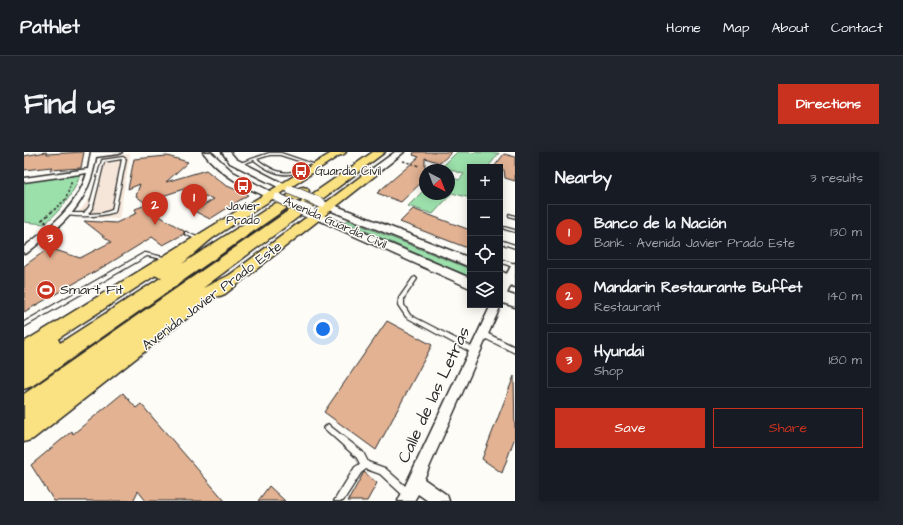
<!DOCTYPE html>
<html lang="en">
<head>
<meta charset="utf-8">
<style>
  :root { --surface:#171b24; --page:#20242c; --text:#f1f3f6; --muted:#9ea1a6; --line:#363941; --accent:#c8321e }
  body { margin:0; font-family:"Architects Daughter",sans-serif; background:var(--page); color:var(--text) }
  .controls { position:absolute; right:12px; top:12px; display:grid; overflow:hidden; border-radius:0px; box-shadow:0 2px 10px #0003 }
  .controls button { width:36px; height:36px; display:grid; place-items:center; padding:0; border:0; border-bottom:1px solid var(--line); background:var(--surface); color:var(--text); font:20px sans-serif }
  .compass { position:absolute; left:395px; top:12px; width:36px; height:36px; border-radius:50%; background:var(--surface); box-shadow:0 2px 10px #0003; rotate:138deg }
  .you { position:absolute; left:299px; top:177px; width:14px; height:14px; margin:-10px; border:3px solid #fff; border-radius:50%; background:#1a73e8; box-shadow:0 0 0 6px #1a73e833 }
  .badge { display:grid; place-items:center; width:26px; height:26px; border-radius:50%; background:var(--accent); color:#fff; font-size:13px; font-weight:700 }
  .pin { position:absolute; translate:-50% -33px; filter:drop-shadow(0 1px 2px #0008) }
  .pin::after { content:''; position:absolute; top:21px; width:14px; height:12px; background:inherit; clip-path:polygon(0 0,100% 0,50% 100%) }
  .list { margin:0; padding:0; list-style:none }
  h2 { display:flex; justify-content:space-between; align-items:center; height:52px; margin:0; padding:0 16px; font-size:17px }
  h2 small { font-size:13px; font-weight:400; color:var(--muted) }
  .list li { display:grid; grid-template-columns:26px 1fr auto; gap:12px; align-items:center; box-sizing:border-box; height:56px; margin:0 8px 8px; padding:0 8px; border:1px solid var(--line); border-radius:0px }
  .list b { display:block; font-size:15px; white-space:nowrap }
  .list p { margin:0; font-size:13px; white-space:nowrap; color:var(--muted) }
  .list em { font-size:13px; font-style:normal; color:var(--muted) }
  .actions { display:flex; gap:8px; padding:12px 16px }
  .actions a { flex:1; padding:9px 0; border:1px solid var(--accent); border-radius:0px; text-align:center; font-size:14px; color:var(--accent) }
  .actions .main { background:var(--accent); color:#fff }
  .icon { flex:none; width:22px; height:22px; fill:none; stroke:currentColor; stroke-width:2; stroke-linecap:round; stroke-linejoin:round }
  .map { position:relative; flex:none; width:491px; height:349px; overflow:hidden; border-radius:0px }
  header { display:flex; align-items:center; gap:24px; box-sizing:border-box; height:56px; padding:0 20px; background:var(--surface); border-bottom:1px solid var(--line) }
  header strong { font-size:19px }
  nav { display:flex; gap:22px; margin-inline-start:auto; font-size:14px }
  .intro { display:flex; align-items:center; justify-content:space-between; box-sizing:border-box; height:96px; padding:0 24px }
  h1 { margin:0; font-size:28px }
  .button { padding:10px 18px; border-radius:0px; background:var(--accent); color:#fff; font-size:14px; font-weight:700 }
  main { display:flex; gap:24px; padding:0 24px }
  aside { flex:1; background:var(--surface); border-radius:0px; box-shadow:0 2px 10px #0003 }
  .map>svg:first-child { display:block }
  .built { fill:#f5e6d9 }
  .green { fill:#9bdfab; stroke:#63856b }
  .building { fill:#e2b293; stroke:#2b2b2b }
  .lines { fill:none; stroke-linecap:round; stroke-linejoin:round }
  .lane-casing { stroke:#2b2b2b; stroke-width:2.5 }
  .street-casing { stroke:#2b2b2b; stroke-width:3 }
  .secondary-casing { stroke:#2b2b2b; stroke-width:3 }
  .primary-casing { stroke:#2b2b2b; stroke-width:3 }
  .highway-casing { stroke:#2b2b2b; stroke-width:3 }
  .path-far1 { stroke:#2b2b2b; stroke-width:1.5; stroke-dasharray:2.5 2; stroke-linecap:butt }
  .path { stroke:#2b2b2b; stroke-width:2; stroke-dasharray:3 2.5; stroke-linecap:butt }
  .lane { fill:#fdfcf7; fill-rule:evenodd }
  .street { fill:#fdfcf7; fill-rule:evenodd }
  .secondary { fill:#fdfcf7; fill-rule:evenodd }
  .primary { fill:#fae181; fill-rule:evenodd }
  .highway { fill:#fae181; fill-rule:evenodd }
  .secondary-bridge-far1-casing { stroke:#2b2b2b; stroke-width:11; stroke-linecap:butt }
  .secondary-bridge-casing { stroke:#2b2b2b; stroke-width:14; stroke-linecap:butt }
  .secondary-bridge-far1 { stroke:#fdfcf7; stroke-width:9 }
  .secondary-bridge { stroke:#fdfcf7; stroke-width:12 }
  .labels { text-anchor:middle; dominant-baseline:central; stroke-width:3; stroke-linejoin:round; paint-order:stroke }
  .far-poi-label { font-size:12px; fill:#2b2b2b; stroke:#fdfcf7; text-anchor:start }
  .far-street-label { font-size:12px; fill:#2b2b2b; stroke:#fdfcf7 }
  .poi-label { font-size:14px; fill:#2b2b2b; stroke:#fdfcf7; text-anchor:start }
  .street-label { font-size:14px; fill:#2b2b2b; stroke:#fdfcf7 }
  .near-street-label { font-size:17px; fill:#2b2b2b; stroke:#fdfcf7 }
</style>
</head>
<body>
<header>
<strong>Pathlet</strong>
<nav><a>Home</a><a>Map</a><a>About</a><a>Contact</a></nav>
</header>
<div class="intro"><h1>Find us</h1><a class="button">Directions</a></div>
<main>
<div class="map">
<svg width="491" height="349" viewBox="0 0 491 349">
  <rect width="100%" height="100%" fill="#fdfcf7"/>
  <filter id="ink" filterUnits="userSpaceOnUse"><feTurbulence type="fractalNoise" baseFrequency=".025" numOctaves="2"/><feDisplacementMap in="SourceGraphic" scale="8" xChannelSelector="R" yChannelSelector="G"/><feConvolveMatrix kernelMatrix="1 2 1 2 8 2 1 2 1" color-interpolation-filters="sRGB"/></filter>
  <g filter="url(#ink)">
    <path class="built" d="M 106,2 L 95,67 L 51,65 L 68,43 L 78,5 Z"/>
    <path class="green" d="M 433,0 L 475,1 L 464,15 L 446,15 L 446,46 L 428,41 L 409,62 L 384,54 L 401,37 L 401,42 L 425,42 L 425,25 L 435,28 L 440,22 L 418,15 Z
      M 56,23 C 49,44 36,58 21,72 L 0,70 L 0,30 Z
      M 324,68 L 446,117 L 446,125 L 321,70 Z"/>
    <path class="building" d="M 22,0 L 23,2 L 60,0 L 57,16 L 26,18 L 28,15 L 0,18 L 0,4 Z
      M 390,0 L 428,0 L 416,11 L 401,6 L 401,27 L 377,50 L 353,41 L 395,5 L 389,3 Z
      M 480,2 L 491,5 L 491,29 L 481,26 L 480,18 L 476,17 L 476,15 L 470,15 Z
      M 143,4 L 164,10 L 142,30 L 182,18 L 201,33 L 224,43 L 186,67 L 170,59 L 190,47 L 174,42 L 166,35 L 120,50 L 112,44 L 116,32 L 104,37 L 110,7 Z
      M 119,54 L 160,79 L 160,82 L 139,93 L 128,85 L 86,111 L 0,160 L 0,114 L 25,96 L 56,106 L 87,90 L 60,69 L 92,71 L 113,61 L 111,57 Z
      M 389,57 L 446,78 L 446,97 L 376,70 Z
      M 363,169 L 408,193 L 352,298 L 300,260 Z
      M 490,224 L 491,285 L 478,321 L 458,307 Z
      M 99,241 L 112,256 L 117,252 L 201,349 L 122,349 L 114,339 L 109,349 L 30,349 L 7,313 L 48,279 L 49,282 Z
      M 340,320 L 353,331 L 343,349 L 324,349 Z
      M 245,334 L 261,349 L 234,349 Z"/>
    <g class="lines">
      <g class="lane-casing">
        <path id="lane" d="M 245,1 L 257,1 L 295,14 L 293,15 L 284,12 C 279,15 275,19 270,21 C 256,26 240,16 230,8 L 215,13 L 213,12 ZM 246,3 L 256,3 L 281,11 C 276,14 272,19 267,20 C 255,23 242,14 233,7 Z
          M 99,5 L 102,7 L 91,60 C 76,65 58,65 42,63 L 42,61 L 60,61 L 65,55 L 78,8 ZM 98,7 L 88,58 L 79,61 L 64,62 L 69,55 L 80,10 Z
          M 485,62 L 491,64 L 491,66 L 485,64 Z
          M 480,75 L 491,78 L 491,80 L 480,77 Z
          M 161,80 L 163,80 L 178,88 L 177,89 L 175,89 L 161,82 Z
          M 476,88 L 491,93 L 491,96 L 476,91 Z
          M 120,101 L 122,101 L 144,106 L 146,107 L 144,108 L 123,104 L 0,175 L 0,170 Z
          M 476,107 L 491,112 L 491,116 L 476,110 Z
          M 391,125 L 393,127 L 380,146 L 380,153 L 386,163 L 452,197 L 453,199 L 452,201 L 450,202 L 448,201 L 382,165 L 374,153 L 375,146 L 389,126 Z
          M 456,180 L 460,180 L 491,195 L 491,201 L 456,184 L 455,182 Z
          M 304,272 L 306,274 L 339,300 L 344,310 L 361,316 L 388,340 L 389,343 L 388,346 L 385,347 L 382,346 L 356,322 L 342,317 L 337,321 L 319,349 L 310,349 L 331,315 L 336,312 L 333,306 L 302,278 L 300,276 Z"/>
      </g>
      <g class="street-casing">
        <path id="street" d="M 67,0 L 98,0 L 95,2 L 72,5 C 65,53 39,72 3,101 L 0,102 L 0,95 C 26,75 54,54 63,21 L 0,30 L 0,26 L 64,17 Z
          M 491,111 L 491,124 L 480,148 L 476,149 L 476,135 L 488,112 Z
          M 476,151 L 477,153 L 400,327 L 423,343 L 425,349 L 404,349 L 394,342 L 390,349 L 374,349 L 467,153 L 476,153 Z"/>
      </g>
      <g class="secondary-casing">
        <path id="secondary" d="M 179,0 L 187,0 L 209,20 L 259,46 L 254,49 L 251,48 C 223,37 197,24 179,0 Z
          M 198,0 L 206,0 L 212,7 L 272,38 L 267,41 L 264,40 L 206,11 Z
          M 371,0 L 380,0 L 351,23 L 345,23 L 344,21 L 345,19 Z
          M 297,48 L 446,106 L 446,115 L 293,53 L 292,51 L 293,49 Z
          M 285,57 L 446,126 L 446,136 L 281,62 L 280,60 Z
          M 476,119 L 491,125 L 491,135 L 476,129 Z
          M 476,139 L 491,144 L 491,155 L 476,150 Z"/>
      </g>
      <g class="primary-casing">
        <path id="primary" d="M 309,0 L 319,1 L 6,205 L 0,207 L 0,190 Z
          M 348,18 L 352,19 L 353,21 L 352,23 L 201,142 L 196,144 L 191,142 L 188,138 L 191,134 L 344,19 Z"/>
      </g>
      <g class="highway-casing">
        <path id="highway" d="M 310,0 L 322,0 C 319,4 315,4 310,3 Z
          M 349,0 L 361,0 L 179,136 L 208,122 L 214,124 L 216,128 L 214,132 L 181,152 L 9,287 L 0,290 L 0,242 Z
          M 279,35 L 283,36 L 285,39 L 283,42 L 8,234 L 0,237 L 0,200 C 11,193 21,182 34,187 L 36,191 L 138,125 L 132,124 L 130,120 L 132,116 L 180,80 L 185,79 L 190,80 L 192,83 L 158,112 L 275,36 Z"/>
      </g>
      <path class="path-far1" d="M 379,9 L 395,14
        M 30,58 L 42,47 L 47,31 L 49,30"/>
      <path class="path" d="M 23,71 L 18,68 L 31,57"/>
      <use href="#lane" class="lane"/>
      <use href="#street" class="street"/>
      <use href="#secondary" class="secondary"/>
      <use href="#primary" class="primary"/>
      <use href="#highway" class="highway"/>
      <g class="secondary-bridge-far1-casing">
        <path id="secondary-bridge-far1" d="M 267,38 L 297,51
          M 254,46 L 280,58"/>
      </g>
      <g class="secondary-bridge-casing">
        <path id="secondary-bridge" d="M 278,57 L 285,60"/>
      </g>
      <use href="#secondary-bridge-far1" class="secondary-bridge-far1"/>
      <use href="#secondary-bridge" class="secondary-bridge"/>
    </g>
  </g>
  <defs>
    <g id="bus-disc" transform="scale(1)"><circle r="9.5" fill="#c8321e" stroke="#fdfcf7"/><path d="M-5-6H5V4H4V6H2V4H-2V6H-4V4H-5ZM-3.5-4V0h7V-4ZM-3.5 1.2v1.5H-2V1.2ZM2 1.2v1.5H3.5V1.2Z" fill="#fff"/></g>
    <g id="stadium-disc" transform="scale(1)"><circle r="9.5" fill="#c8321e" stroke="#fdfcf7"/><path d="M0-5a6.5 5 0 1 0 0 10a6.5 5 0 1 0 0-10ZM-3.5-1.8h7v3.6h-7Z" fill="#fff"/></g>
  </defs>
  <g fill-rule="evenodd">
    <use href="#bus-disc" x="277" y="19"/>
    <use href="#bus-disc" x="219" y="34"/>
    <use href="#stadium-disc" x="22" y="138"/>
  </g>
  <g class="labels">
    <g class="far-poi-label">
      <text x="291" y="19">Guardia Civil</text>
      <text x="219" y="54" text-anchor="middle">Javier<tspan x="219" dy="14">Prado</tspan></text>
    </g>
    <g class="far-street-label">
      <text transform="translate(311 71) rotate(24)">Avenida Guardia Civil</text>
    </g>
    <g class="poi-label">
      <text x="36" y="138">Smart Fit</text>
    </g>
    <g class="street-label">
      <text transform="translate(188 144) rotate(-37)">Avenida Javier Prado Este</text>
    </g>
    <g class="near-street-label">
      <text transform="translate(410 243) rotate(-65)">Calle de las Letras</text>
    </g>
  </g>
</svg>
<div class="controls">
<button>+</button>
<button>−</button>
<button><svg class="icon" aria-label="locate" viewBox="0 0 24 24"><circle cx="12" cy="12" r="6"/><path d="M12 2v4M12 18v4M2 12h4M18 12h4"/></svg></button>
<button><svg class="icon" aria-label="layers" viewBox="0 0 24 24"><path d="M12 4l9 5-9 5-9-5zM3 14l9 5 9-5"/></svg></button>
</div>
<svg class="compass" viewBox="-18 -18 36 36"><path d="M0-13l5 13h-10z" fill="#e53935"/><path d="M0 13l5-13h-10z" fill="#9ea1a6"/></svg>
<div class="you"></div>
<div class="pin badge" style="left:170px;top:65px">1</div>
<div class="pin badge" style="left:131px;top:73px">2</div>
<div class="pin badge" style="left:26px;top:106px">3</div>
</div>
<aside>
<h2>Nearby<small>3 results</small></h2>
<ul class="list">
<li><span class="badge">1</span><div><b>Banco de la Nación</b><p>Bank · Avenida Javier Prado Este</p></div><em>130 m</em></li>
<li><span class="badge">2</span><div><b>Mandarin Restaurante Buffet</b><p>Restaurant</p></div><em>140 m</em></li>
<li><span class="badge">3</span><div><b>Hyundai</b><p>Shop</p></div><em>180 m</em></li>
</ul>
<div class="actions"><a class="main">Save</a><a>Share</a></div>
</aside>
</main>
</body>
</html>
